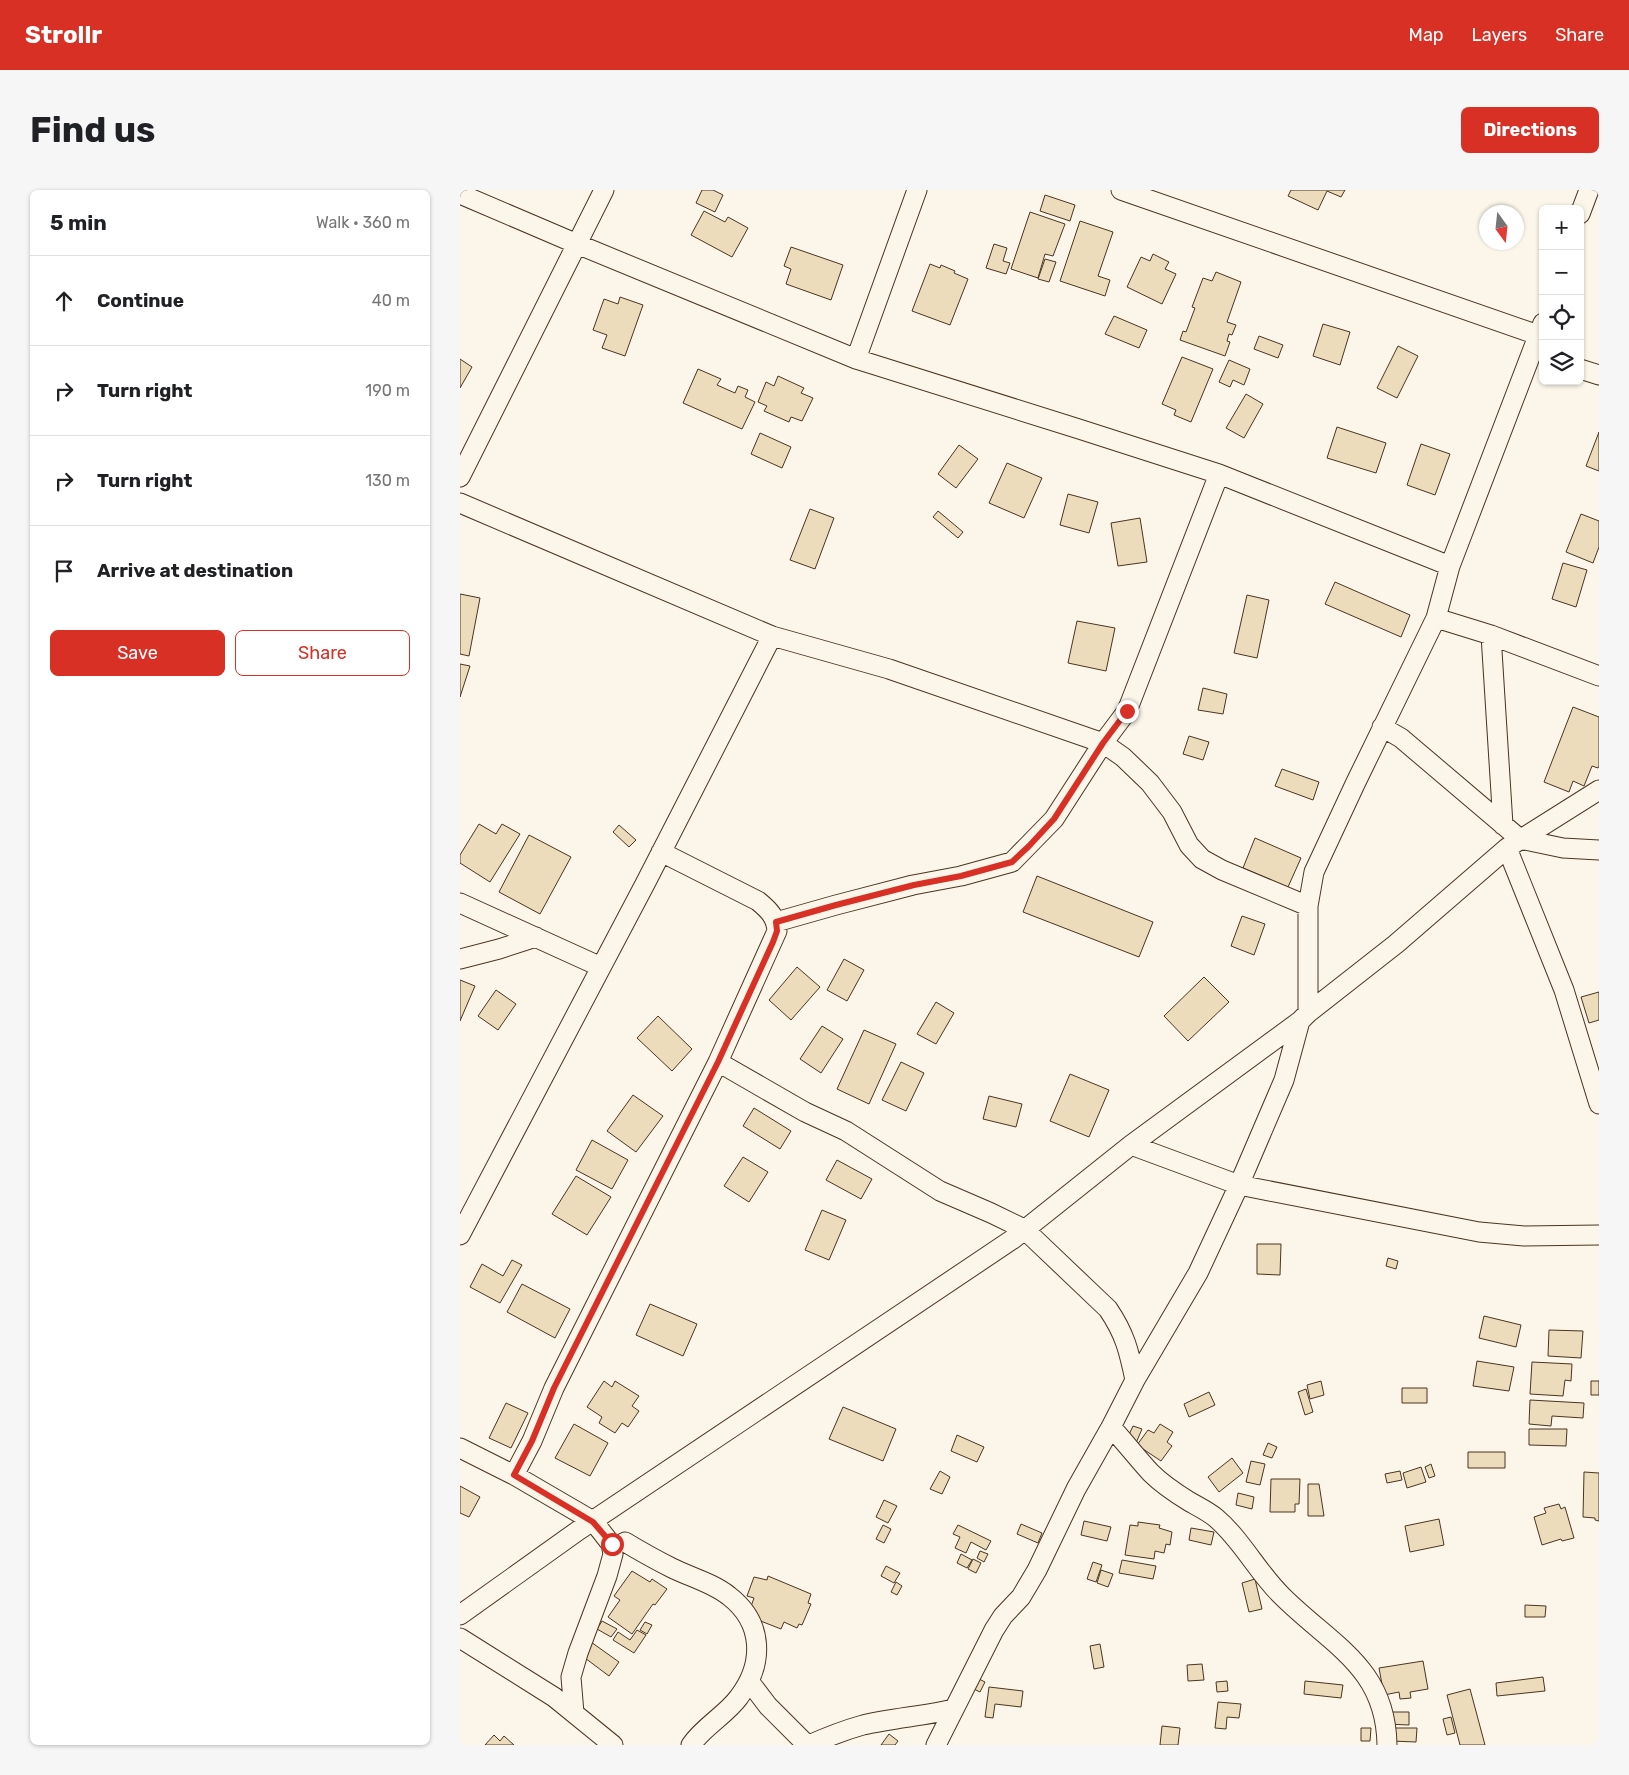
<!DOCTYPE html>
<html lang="en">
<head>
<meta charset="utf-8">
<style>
  :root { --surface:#fff; --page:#f6f6f6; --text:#202124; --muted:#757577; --line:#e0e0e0; --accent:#d93025 }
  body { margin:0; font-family:Rubik,sans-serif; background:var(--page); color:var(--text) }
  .controls { position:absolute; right:15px; top:15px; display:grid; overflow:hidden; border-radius:8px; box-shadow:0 1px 4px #0004 }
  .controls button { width:45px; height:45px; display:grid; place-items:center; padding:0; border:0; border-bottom:1px solid var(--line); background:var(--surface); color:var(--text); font:25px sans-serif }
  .compass { position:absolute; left:1019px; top:15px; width:45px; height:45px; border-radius:50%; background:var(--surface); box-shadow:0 1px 4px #0004; rotate:165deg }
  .stop { position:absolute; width:15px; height:15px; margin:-11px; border:4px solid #d93025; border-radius:50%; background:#fff }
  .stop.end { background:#d93025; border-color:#fff; box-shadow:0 1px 5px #0008 }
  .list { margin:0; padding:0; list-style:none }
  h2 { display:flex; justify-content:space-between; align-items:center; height:65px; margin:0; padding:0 20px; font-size:21px }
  h2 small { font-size:16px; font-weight:400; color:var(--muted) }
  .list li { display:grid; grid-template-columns:32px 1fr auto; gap:15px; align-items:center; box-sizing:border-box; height:90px; padding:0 20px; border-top:1px solid var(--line) }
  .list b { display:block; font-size:19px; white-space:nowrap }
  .list em { font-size:16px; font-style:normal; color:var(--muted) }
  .actions { display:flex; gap:10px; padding:15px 20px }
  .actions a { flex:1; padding:11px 0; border:1px solid var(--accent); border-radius:8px; text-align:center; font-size:18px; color:var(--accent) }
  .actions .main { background:var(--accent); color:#fff }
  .icon { flex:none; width:28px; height:28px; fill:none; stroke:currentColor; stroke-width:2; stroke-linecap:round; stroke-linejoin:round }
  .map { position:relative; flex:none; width:1139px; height:1555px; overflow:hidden; border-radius:8px }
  header { display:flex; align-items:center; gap:30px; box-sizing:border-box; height:70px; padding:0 25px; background:var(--accent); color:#fff }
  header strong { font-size:24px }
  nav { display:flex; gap:28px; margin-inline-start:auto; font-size:18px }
  .intro { display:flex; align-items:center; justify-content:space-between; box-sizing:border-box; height:120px; padding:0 30px }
  h1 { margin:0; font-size:35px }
  .button { padding:12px 22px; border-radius:8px; background:var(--accent); color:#fff; font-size:18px; font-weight:700 }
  main { display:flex; gap:30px; padding:0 30px }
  aside { flex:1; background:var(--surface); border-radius:8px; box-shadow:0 1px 4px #0004 }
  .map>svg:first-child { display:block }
  .building { fill:#ecdcbc; stroke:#4a3520 }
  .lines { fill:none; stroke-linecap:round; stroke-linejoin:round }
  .street-casing { stroke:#4a3520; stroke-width:21 }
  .street { stroke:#fbf6e9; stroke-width:19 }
  .route { stroke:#d93025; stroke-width:6 }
</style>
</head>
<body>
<header>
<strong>Strollr</strong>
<nav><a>Map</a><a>Layers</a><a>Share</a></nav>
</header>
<div class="intro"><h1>Find us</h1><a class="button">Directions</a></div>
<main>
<aside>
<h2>5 min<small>Walk · 360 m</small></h2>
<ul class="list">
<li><svg class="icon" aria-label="ahead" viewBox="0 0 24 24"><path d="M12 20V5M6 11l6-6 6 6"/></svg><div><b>Continue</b></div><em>40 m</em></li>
<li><svg class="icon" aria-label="right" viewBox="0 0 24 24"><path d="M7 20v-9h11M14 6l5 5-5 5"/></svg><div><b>Turn right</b></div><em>190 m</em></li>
<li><svg class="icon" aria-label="right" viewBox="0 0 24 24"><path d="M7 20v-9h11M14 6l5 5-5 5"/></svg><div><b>Turn right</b></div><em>130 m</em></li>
<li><svg class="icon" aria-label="arrive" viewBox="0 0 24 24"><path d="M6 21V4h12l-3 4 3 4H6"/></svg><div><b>Arrive at destination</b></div></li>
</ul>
<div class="actions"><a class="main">Save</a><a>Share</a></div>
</aside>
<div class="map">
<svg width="1139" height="1555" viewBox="0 0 1139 1555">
  <rect width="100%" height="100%" fill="#fbf6e9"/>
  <path class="building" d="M 242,0 L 253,0 L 263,5 L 255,22 L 236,13 Z
    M 831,0 L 885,0 L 881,7 L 867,1 L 858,20 L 828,6 Z
    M 585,5 L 615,15 L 610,31 L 580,21 Z
    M 244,21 L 265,32 L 268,27 L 288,38 L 272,67 L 231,45 Z
    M 570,22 L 605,34 L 593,66 L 585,64 L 578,88 L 551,79 Z
    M 620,31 L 653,42 L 638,86 L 650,90 L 645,106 L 600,91 Z
    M 534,54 L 547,58 L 543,71 L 550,73 L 546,84 L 526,78 Z
    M 331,57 L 383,75 L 371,110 L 326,94 L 331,79 L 324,76 Z
    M 693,64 L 709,72 L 705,79 L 716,84 L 702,114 L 667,97 L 681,67 L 690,71 Z
    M 585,69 L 596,72 L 589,92 L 578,89 Z
    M 470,74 L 480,78 L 481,75 L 495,81 L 494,83 L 508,89 L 490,135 L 452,121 Z
    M 756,82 L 781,92 L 767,132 L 776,135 L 772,145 L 769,144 L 767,151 L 770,152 L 765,166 L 720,150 L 723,141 L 726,142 L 735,118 L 732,117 L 743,88 L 752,91 Z
    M 160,107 L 183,115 L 165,166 L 142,158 L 147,145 L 133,140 L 144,109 L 158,114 Z
    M 654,126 L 687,140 L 679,158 L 645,144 Z
    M 863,134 L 890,142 L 880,175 L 853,166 Z
    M 799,146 L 823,155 L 818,168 L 794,159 Z
    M 938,156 L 958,166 L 937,208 L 917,198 Z
    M 722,167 L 753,179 L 731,232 L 714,225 L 716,220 L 702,214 Z
    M 0,169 L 12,177 L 0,198 Z
    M 769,170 L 790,179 L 784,195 L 773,190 L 770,197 L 759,192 Z
    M 238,179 L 261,189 L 257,195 L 275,203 L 278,196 L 288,200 L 285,207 L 295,212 L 282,239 L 223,213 Z
    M 318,186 L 344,198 L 341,203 L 353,208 L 342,231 L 331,227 L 329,232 L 304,221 L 307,216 L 298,212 L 306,192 L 314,196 Z
    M 786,204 L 803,214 L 784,248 L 766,238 Z
    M 877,237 L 926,253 L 916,283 L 867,268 Z
    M 1139,242 L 1139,281 L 1126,276 Z
    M 300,243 L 331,257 L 322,278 L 291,264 Z
    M 961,254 L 990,264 L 975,305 L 947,295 Z
    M 499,255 L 518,269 L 496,298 L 478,284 Z
    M 547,273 L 582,288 L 564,328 L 529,313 Z
    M 608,304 L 638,312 L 629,343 L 600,335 Z
    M 350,319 L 374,328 L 355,379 L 330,370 Z
    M 478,321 L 503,342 L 498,348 L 473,327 Z
    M 1121,324 L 1139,331 L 1139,357 L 1133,373 L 1106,362 Z
    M 680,328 L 687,372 L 658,376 L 651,333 Z
    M 1103,373 L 1127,380 L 1116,417 L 1092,409 Z
    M 875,392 L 950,425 L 941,447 L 865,414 Z
    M 0,404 L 20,408 L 9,466 L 0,464 Z
    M 787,405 L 809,410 L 797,468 L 774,463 Z
    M 617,431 L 655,438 L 646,481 L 608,473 Z
    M 0,474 L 10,476 L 0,507 Z
    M 743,498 L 767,504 L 763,524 L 738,520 Z
    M 1113,517 L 1139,527 L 1139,576 L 1138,578 L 1132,576 L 1124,596 L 1113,591 L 1109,602 L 1084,592 Z
    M 729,546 L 749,552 L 743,570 L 723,564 Z
    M 822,579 L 859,592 L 853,610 L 815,596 Z
    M 19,634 L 36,644 L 42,634 L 60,644 L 30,692 L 0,673 L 0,665 Z
    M 159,635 L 176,650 L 169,657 L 153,642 Z
    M 69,645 L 111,667 L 80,724 L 39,702 Z
    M 795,648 L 841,668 L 828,697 L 783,678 Z
    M 577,686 L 693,732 L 679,767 L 563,722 Z
    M 782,726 L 805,734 L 794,765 L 771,756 Z
    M 384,769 L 404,780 L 387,811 L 367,800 Z
    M 337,777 L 360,797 L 331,830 L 309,810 Z
    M 744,787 L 769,812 L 728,851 L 704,826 Z
    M 0,790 L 15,796 L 0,831 Z
    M 36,800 L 56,814 L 38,840 L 18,826 Z
    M 1139,802 L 1139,830 L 1129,833 L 1121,807 Z
    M 476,812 L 494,823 L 476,854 L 457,844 Z
    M 198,826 L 232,859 L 212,881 L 177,848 Z
    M 362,836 L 383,849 L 361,883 L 340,869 Z
    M 404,840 L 436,854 L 409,914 L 377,899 Z
    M 441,872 L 464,883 L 446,921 L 422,910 Z
    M 610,884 L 649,900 L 629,947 L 590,931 Z
    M 173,905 L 203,926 L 176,962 L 147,941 Z
    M 529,906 L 562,914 L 556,937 L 523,929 Z
    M 294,918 L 331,941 L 320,959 L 283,936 Z
    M 132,950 L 168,970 L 152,999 L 116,980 Z
    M 283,967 L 308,982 L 289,1012 L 264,996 Z
    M 377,970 L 412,989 L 401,1009 L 366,990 Z
    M 116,986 L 151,1007 L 127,1045 L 92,1024 Z
    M 362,1020 L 386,1030 L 369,1070 L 345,1060 Z
    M 797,1054 L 821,1054 L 820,1085 L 797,1084 Z
    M 928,1068 L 938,1071 L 936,1079 L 926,1076 Z
    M 52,1070 L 62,1075 L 40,1113 L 10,1097 L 22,1074 L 43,1086 Z
    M 62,1094 L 110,1119 L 95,1148 L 47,1122 Z
    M 190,1114 L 237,1134 L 223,1166 L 176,1145 Z
    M 1024,1126 L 1061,1135 L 1056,1157 L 1019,1148 Z
    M 1089,1140 L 1123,1141 L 1121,1168 L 1088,1166 Z
    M 1017,1171 L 1054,1177 L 1049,1201 L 1013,1196 Z
    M 1072,1172 L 1112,1174 L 1111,1191 L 1105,1190 L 1103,1206 L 1070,1204 Z
    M 144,1191 L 152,1197 L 155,1191 L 179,1206 L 172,1216 L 179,1221 L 168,1237 L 162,1233 L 155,1243 L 139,1233 L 142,1227 L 127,1217 Z
    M 861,1191 L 864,1205 L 850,1209 L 847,1195 Z
    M 1131,1191 L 1139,1191 L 1139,1205 L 1131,1205 Z
    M 942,1198 L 967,1198 L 967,1213 L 942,1213 Z
    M 846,1199 L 853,1222 L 845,1225 L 838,1202 Z
    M 749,1202 L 755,1215 L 729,1227 L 724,1214 Z
    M 1070,1210 L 1124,1213 L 1123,1228 L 1092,1226 L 1091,1236 L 1069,1234 Z
    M 46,1213 L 68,1223 L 51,1258 L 29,1248 Z
    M 383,1217 L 436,1239 L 423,1271 L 369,1249 Z
    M 114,1234 L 148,1253 L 130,1286 L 95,1268 Z
    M 700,1234 L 713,1242 L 707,1252 L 712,1256 L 701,1271 L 677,1255 L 688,1240 L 694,1243 Z
    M 673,1236 L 682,1239 L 676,1253 L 667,1249 Z
    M 1069,1239 L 1107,1239 L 1106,1256 L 1069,1255 Z
    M 497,1245 L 524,1257 L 517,1272 L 491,1261 Z
    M 808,1253 L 817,1257 L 812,1268 L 803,1265 Z
    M 1008,1262 L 1045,1262 L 1045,1278 L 1008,1278 Z
    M 772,1268 L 783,1283 L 759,1302 L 748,1287 Z
    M 791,1271 L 805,1274 L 800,1295 L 786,1292 Z
    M 971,1274 L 975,1286 L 969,1288 L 965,1277 Z
    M 961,1277 L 966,1292 L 947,1298 L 943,1283 Z
    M 480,1281 L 490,1287 L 482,1304 L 470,1299 Z
    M 940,1281 L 942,1290 L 927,1293 L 925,1284 Z
    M 1124,1282 L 1139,1283 L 1139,1331 L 1135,1330 L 1135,1328 L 1123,1327 Z
    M 811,1289 L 840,1289 L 839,1314 L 835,1314 L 835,1322 L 810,1322 Z
    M 848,1294 L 859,1294 L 864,1326 L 848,1326 Z
    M 0,1296 L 20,1307 L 9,1327 L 0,1323 Z
    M 778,1303 L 794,1307 L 792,1319 L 776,1315 Z
    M 424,1310 L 437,1316 L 428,1333 L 416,1327 Z
    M 1099,1314 L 1101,1319 L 1105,1317 L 1114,1348 L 1102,1351 L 1101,1349 L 1082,1355 L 1074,1327 L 1086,1323 L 1084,1318 Z
    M 979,1329 L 984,1355 L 950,1362 L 945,1336 Z
    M 624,1331 L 651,1337 L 647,1351 L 621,1345 Z
    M 678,1332 L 700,1335 L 699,1338 L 712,1342 L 710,1355 L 706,1354 L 704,1363 L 695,1361 L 694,1369 L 665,1365 L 670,1335 L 678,1336 Z
    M 561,1334 L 582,1343 L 578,1353 L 557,1344 Z
    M 423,1335 L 431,1339 L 424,1353 L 416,1349 Z
    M 498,1335 L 531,1351 L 526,1360 L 511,1352 L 506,1363 L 495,1358 L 500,1347 L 493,1344 Z
    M 731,1338 L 754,1342 L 751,1355 L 729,1350 Z
    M 520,1361 L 528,1364 L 524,1372 L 517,1368 Z
    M 501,1364 L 512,1370 L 507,1378 L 497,1373 Z
    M 513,1369 L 521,1373 L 516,1383 L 508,1379 Z
    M 662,1370 L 696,1376 L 693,1389 L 659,1383 Z
    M 633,1372 L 642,1375 L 636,1392 L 627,1389 Z
    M 426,1376 L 440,1383 L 434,1393 L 421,1386 Z
    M 641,1380 L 653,1384 L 648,1397 L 637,1393 Z
    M 172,1381 L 190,1392 L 192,1389 L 207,1399 L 195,1415 L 193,1414 L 172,1444 L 148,1427 L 160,1410 L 154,1406 Z
    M 308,1386 L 351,1404 L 348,1413 L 351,1414 L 342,1435 L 339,1434 L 337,1438 L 324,1432 L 321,1439 L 293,1428 L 289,1422 L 294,1408 L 287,1406 L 294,1387 L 307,1390 Z
    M 795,1389 L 802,1419 L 789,1422 L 782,1393 Z
    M 436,1392 L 442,1396 L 437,1405 L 431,1402 Z
    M 1065,1415 L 1086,1416 L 1085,1427 L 1065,1427 Z
    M 142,1431 L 157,1439 L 151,1447 L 137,1439 Z
    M 185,1432 L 192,1435 L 187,1444 L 180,1440 Z
    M 177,1440 L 186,1445 L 174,1463 L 153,1450 L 158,1442 L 170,1450 Z
    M 131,1452 L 159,1472 L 149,1486 L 121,1465 Z
    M 640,1454 L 644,1477 L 634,1479 L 630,1456 Z
    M 963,1471 L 968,1499 L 950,1502 L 951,1508 L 940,1509 L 939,1502 L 924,1505 L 919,1478 Z
    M 742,1474 L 744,1490 L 728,1491 L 727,1475 Z
    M 515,1487 L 525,1492 L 520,1502 L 510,1497 Z
    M 1083,1487 L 1085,1501 L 1037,1506 L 1036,1493 Z
    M 767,1491 L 768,1501 L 757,1502 L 756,1492 Z
    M 845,1491 L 883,1495 L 881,1508 L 844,1504 Z
    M 529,1497 L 563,1501 L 561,1517 L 535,1514 L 533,1528 L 525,1527 Z
    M 1010,1499 L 1025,1555 L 1000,1555 L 987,1505 Z
    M 758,1512 L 781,1514 L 779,1528 L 767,1527 L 766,1539 L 755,1538 Z
    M 927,1522 L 949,1522 L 949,1535 L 926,1534 Z
    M 991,1527 L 995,1543 L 987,1545 L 983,1529 Z
    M 702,1536 L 720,1538 L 718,1555 L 700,1555 Z
    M 901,1538 L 911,1538 L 910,1551 L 901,1551 Z
    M 932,1538 L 957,1538 L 956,1552 L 931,1551 Z
    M 429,1544 L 438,1551 L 435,1555 L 421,1555 Z
    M 34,1545 L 40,1551 L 44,1546 L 54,1555 L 25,1555 Z"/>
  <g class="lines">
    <g class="street-casing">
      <path id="street" d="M 661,0 L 1078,145
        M 0,4 L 117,54 L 396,169 L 619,239 L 759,284 L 990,376
        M 1120,24 L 1129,0
        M 396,169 L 457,0
        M 1120,179 L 1139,185
        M 0,287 L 144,0
        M 0,313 L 312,446 L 429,479 L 643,553 L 663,567 L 690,593 L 712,622 L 729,655 L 742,669 L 762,680 L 848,716
        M 976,428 L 1031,445 L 1139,486
        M 1031,445 L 1043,635
        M 922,537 L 941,548 L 1060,649 L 1103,658 L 1139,660
        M 1047,658 L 1104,800 L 1139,914
        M 0,713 L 141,777
        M 316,732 L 376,715 L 453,695 L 501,686 L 552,672 L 594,629 L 643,553 L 667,521 L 759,284
        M 0,769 L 39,759 L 76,747
        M 848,823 L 936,754 L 1047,658 L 1139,600
        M 258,872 L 345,922 L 386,941 L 480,1001 L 531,1023 L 564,1039 L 648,1119 C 665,1144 669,1161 675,1190
        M 671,955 L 779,995 L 1019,1042 L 1064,1046 L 1139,1045
        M 0,1045 L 186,692 L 312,446
        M 651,1237 C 665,1252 677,1268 691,1283 C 702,1294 717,1304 730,1312 C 739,1317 749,1322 756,1328 C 782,1350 798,1383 822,1406 C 871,1455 926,1477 927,1555
        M 0,1258 L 54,1285 L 133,1331 L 151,1354 L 153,1364 L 147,1386 L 118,1463 L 111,1487 L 114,1523
        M 54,1285 L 72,1251 L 94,1198 L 258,872 L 317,741 C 316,727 309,720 298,711 L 201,662
        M 165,1352 C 180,1361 196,1370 212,1378 C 230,1387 253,1393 269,1406 C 304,1433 304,1474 279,1507 C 266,1525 244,1536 231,1555
        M 0,1425 L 119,1340 L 553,1049 L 671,955 L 840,831 L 848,823 L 848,716 L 854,682 L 896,592 L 976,428 L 990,376 L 1083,133
        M 0,1448 L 94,1507 L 153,1555
        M 289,1491 L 308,1516 L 347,1555
        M 349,1555 C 367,1547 385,1540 403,1535 C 433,1528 464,1526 494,1519
        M 476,1555 L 534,1440 L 543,1426 L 561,1407 L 577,1380 L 616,1299 L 651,1237 L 675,1190 L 738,1083 L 779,995 L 824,890 L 840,831"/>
    </g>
    <use href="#street" class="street"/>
  </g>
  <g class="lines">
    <path class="route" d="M 152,1354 L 133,1332 L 54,1285 L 72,1251 L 94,1198 L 258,872 L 313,752 L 317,741 L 316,732 L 376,715 L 454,695 L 501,686 L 552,672 L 569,656 L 594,629 L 643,553 L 667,521"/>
  </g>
</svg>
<div class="controls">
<button>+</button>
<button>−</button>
<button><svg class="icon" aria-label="locate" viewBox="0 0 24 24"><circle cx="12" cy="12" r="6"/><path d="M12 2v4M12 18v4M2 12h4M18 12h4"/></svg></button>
<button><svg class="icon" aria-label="layers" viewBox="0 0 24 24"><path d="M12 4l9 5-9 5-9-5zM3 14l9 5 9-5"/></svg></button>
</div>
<svg class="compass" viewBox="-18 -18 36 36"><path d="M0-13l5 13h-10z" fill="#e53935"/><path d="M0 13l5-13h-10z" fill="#757577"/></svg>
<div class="stop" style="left:152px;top:1354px"></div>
<div class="stop end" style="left:667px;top:521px"></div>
</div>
</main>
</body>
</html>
